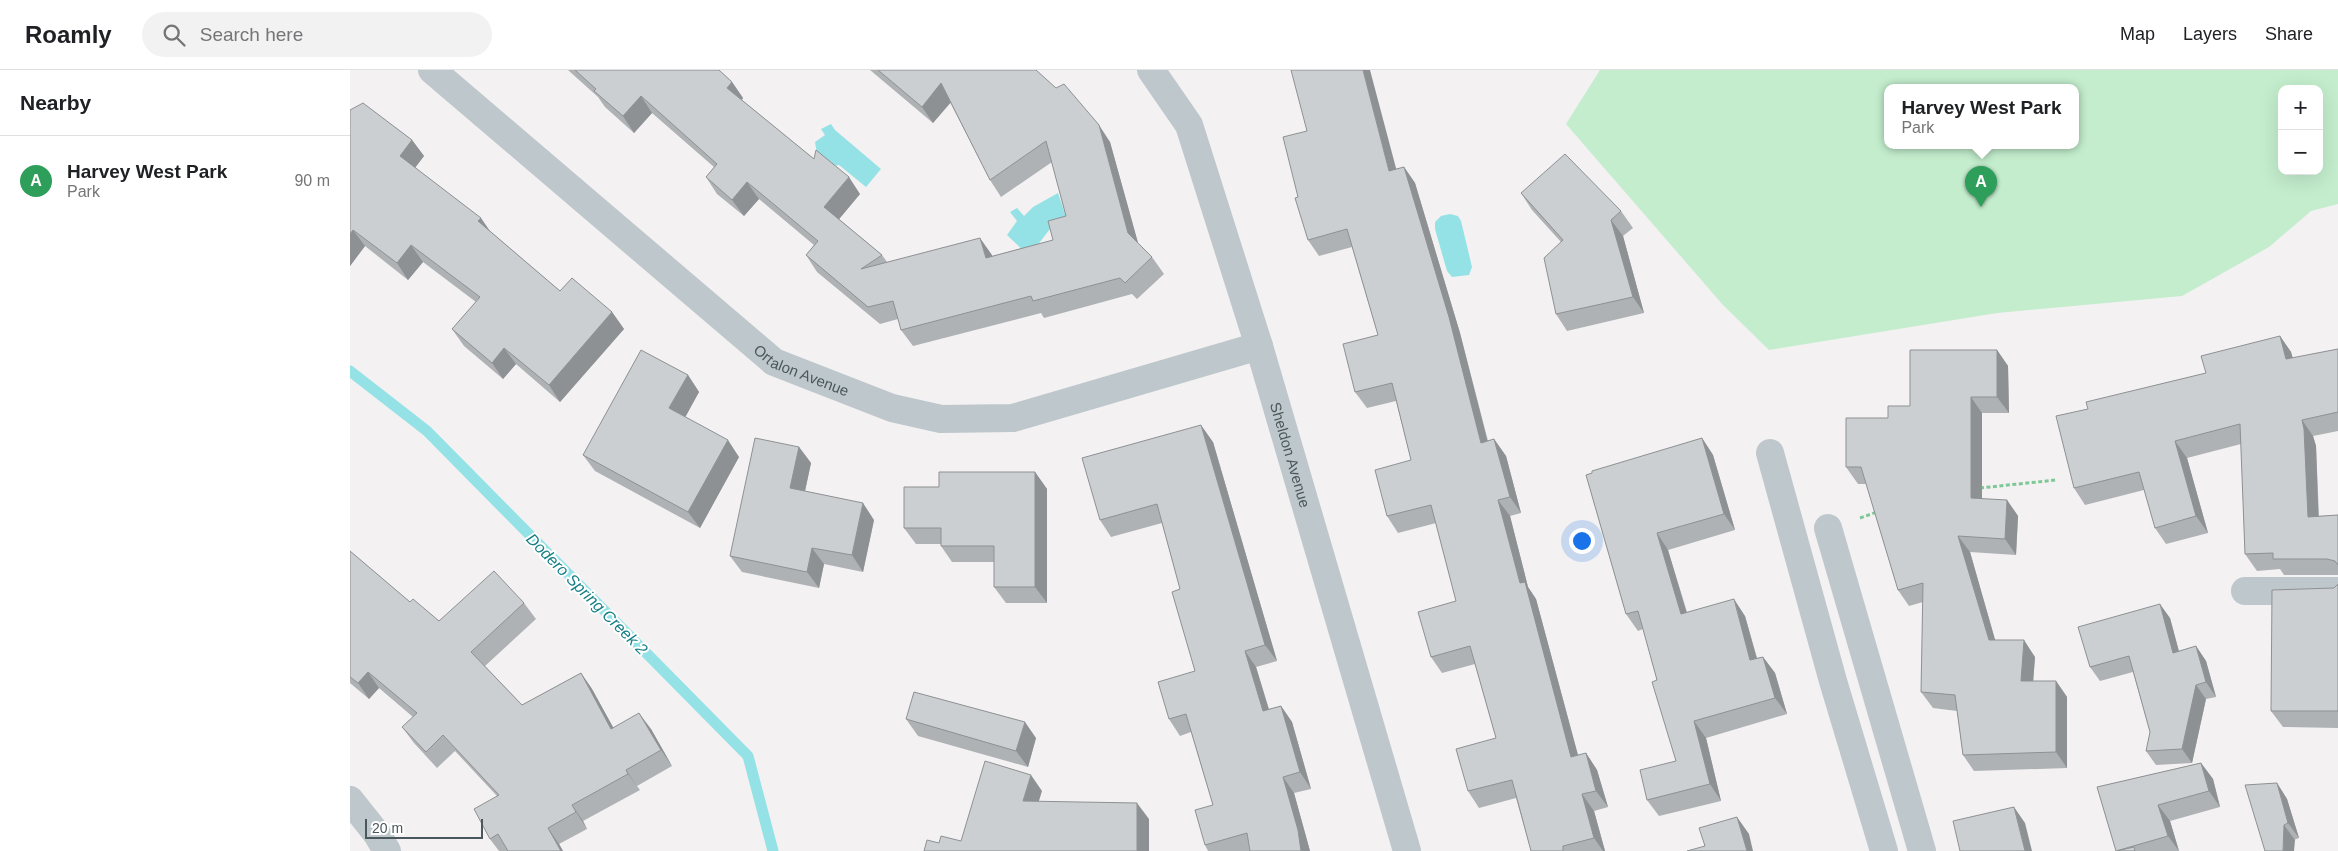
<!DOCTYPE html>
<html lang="en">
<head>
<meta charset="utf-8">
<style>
  :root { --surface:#fff; --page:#f2f2f2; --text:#202124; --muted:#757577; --line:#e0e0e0; --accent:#d93025 }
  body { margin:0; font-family:Arial,sans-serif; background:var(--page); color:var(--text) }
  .controls { position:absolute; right:15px; top:15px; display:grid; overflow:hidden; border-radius:10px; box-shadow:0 5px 20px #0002 }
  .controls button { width:45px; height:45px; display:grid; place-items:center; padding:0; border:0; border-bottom:1px solid var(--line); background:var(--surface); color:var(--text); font:25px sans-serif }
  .scale { position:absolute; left:15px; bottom:12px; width:118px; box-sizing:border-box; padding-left:5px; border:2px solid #4a575d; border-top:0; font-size:14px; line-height:18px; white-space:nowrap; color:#4a575d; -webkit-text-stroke:4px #fff; paint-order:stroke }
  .you { position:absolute; left:1231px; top:470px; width:18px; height:18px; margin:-12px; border:4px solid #fff; border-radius:50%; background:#1a73e8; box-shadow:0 0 0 8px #1a73e833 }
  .badge { display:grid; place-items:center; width:32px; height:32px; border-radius:50%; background:var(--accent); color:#fff; font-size:16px; font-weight:700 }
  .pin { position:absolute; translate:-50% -41px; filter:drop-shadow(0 1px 2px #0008) }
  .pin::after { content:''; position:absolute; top:26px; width:18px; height:15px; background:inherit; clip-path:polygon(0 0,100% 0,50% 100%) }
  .popup { position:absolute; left:1534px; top:14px; width:195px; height:65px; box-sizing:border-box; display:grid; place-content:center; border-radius:10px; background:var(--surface); filter:drop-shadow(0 1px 4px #0005); font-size:16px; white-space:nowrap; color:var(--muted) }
  .popup b { font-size:19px; color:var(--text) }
  .popup::after { content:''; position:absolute; left:50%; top:100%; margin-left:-10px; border:10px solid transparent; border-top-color:var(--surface) }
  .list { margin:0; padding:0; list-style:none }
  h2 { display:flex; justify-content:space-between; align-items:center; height:65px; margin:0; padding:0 20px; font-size:21px }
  h2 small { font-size:16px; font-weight:400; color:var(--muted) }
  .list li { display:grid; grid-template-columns:32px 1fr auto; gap:15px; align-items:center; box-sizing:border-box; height:90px; padding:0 20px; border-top:1px solid var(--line) }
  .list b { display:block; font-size:19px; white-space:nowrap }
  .list p { margin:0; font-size:16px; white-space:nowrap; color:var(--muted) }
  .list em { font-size:16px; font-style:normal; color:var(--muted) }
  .icon { flex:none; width:28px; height:28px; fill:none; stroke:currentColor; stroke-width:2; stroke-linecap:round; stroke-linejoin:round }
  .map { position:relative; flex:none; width:1988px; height:781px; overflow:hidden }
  header { display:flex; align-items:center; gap:30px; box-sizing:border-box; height:70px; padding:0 25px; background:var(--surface); border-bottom:1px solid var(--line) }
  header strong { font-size:24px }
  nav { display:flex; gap:28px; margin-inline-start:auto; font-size:18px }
  .search { width:350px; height:45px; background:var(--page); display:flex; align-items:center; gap:12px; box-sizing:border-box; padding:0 18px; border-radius:28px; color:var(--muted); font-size:19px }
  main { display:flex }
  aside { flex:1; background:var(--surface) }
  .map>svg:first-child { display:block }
  .green { fill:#c3edcd; fill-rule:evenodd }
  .water { fill:#94e2e6 }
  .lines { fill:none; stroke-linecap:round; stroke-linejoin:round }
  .stream { stroke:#94e2e6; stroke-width:11 }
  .path { stroke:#7ec898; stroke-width:3; stroke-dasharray:4 2.5; stroke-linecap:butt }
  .minor { stroke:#bec7cc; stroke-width:28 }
  .wall { fill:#afb2b5 }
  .shaded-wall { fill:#8e9193 }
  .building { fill:#cbcfd2; stroke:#8e9193 }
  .labels { text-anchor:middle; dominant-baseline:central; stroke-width:4; stroke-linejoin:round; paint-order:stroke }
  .street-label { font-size:15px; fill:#4a575d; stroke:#fff }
  .water-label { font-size:16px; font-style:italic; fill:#167f86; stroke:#fff }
</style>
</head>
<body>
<header>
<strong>Roamly</strong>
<div class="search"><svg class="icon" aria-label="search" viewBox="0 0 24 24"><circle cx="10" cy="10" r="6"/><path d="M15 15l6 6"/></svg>Search here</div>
<nav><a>Map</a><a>Layers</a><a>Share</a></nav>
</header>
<main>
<aside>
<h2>Nearby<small></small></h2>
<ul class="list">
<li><span class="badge" style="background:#2e9e5b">A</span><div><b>Harvey West Park</b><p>Park</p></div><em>90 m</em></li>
</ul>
</aside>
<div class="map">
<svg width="1988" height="781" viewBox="0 0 1988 781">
  <rect width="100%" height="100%" fill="#f3f1f1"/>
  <path class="green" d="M 1250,0 L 1988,0 L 1988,134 L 1961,141 L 1919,177 L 1832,226 L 1647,243 L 1419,280 L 1373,235 L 1216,54 ZM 1537,18 L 1725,18 L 1725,76 L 1537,76 ZM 1932,19 L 1969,19 L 1969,101 L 1932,101 Z"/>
  <path class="water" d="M 481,54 L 485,60 L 531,99 L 516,117 L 489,95 L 478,97 L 468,90 L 465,72 L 475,65 L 471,59 Z
    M 708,123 L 716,147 L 700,159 L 679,186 L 657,165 L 667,151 L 660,142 L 667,138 L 674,146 L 683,137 Z
    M 1100,144 L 1108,146 L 1111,151 L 1122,197 L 1119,205 L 1102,207 L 1097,201 L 1085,159 L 1085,152 L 1091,146 Z"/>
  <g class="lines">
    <path class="stream" d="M 0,301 L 77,361 L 398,686 L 423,781"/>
    <path class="path" d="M 1630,418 L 1706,410
      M 1510,448 L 1527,442"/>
    <g class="minor">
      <path id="s1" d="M 82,0 L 424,292 L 542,338 L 591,349 L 663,348 L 909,276"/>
      <path id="s2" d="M 801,0 L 839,55 L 909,276 L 1057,781"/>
      <path d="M 1420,383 L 1483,611 L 1534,781"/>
      <path d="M 1478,458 L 1572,781"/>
      <path d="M 1895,521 L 1988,521"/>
      <path d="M 0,730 L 27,764 L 37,781"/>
    </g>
  </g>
  <path class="wall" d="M 218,0 L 369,0 L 382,12 L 393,28 L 392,30 L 464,89 L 510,124 L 489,149 L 532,185 L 537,192 L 642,185 L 642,186 L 703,170 L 716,146 L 702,92 L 651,127 L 640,110 L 600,32 L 583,53 L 520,0 L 686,0 L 760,72 L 788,173 L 802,187 L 814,204 L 787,229 L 782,224 L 694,248 L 691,243 L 563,276 L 551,260 L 548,249 L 530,254 L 467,202 L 456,185 L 464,175 L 409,129 L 394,146 L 367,124 L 356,107 L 364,97 L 302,43 L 284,63 L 255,37 L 248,27 Z
    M 0,40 L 62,70 L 74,86 L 65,97 L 210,221 L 262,242 L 274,259 L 210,332 L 166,294 L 153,309 L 114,276 L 102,259 L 126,232 L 73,192 L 58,210 L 15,176 L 0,196 Z
    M 1054,97 L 1065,113 L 1110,263 L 1138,371 L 1144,369 L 1156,386 L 1171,443 L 1160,446 L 1178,517 L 1186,529 L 1228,685 L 1236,683 L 1247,700 L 1258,737 L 1244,741 L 1255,781 L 1181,781 L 1166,728 L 1129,738 L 1118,721 L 1146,668 L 1125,594 L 1092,603 L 1081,587 L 1106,531 L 1086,453 L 1048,463 L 1037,446 L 1061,390 L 1046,331 L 1017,338 L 1005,322 L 1028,265 L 1002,177 L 969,186 L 958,170 L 948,127 Z
    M 1171,123 L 1271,141 L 1283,158 L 1273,166 L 1294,243 L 1217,261 L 1206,244 L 1211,172 L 1182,140 Z
    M 1930,266 L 1941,282 L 1943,288 L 1988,279 L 1988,361 L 1963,366 L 1966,376 L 1969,446 L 1988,445 L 1988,505 L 1934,505 L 1930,499 L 1907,501 L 1895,484 L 1891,374 L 1837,388 L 1858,463 L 1816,474 L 1805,458 L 1794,420 L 1735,435 L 1724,418 L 1738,339 L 1856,303 Z
    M 1647,280 L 1658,296 L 1659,343 L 1632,343 L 1632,429 L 1657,430 L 1668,446 L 1666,485 L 1620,482 L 1645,570 L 1685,587 L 1683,611 L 1706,611 L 1717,627 L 1717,698 L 1624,701 L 1613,685 L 1607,641 L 1583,638 L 1571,622 L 1573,532 L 1559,536 L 1548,520 L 1516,414 L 1508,414 L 1496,397 L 1538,348 L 1560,336 Z
    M 338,305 L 349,322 L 335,347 L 389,387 L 350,458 L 245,401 L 233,385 Z
    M 1352,368 L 1363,385 L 1385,460 L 1318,480 L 1337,542 L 1395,546 L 1407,588 L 1413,587 L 1425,603 L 1437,644 L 1356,668 L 1371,731 L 1309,746 L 1297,730 L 1326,691 L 1307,610 L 1293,559 L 1288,561 L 1276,544 L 1236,405 Z
    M 863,372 L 927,591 L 906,597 L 919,639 L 931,636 L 942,652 L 961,719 L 944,723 L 960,781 L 858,781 L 855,775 L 863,735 L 841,662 L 830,666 L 819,649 L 845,601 L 830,519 L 812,453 L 761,467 L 750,450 Z
    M 449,377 L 461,393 L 455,421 L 524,450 L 513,502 L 474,494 L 469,518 L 392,502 L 380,486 Z
    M 685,402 L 697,419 L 697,533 L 656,533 L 644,517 L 644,492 L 602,492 L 591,476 L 591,474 L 566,474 L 554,458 L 589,417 Z
    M 0,481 L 60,532 L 89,551 L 174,533 L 186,549 L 135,596 L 172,635 L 231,603 L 242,619 L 263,658 L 301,659 L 322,696 L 287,716 L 290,720 L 233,751 L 237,759 L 209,774 L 213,781 L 149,781 L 140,769 L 147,726 L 105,681 L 87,698 L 64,673 L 52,657 L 63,647 L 29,618 L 19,629 L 0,613 Z
    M 1988,514 L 1988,658 L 1933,657 L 1921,641 L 1984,518 Z
    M 1820,548 L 1829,581 L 1846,576 L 1856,591 L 1866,627 L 1856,629 L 1842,693 L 1806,695 L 1796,681 L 1800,662 L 1783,602 L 1750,611 L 1740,597 Z
    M 556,649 L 686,668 L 678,697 L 568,666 Z
    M 1851,693 L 1863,709 L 1870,737 L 1820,751 L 1829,781 L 1766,781 L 1747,717 Z
    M 1927,713 L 1937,729 L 1949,768 L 1915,781 Z"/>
  <path class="shaded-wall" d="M 1013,0 L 1020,0 L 1051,117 L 1039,101 Z
    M 382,12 L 393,28 L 388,34 L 377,18 Z
    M 591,13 L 603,30 L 583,53 L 572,37 Z
    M 291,26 L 302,43 L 284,63 L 273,46 Z
    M 749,55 L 760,72 L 790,180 L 778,163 Z
    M 62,70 L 74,86 L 62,102 L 50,86 Z
    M 1054,97 L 1065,113 L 1110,263 L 1142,389 L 1131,373 Z
    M 499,107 L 510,124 L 485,154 L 474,137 Z
    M 397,112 L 409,129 L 394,146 L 382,130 Z
    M 131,148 L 142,164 L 128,151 Z
    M 1261,150 L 1273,166 L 1294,243 L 1283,227 Z
    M 3,160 L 15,176 L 0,196 L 0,164 Z
    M 630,168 L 642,185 L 647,204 L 636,188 Z
    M 61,175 L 73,192 L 58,210 L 47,193 Z
    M 262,242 L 274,259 L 210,332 L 199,315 Z
    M 1930,266 L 1941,282 L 1947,306 L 1936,289 Z
    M 154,278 L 166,294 L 153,309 L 142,293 Z
    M 1647,280 L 1658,296 L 1659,343 L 1647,327 Z
    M 338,305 L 349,322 L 331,355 L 319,338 Z
    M 1621,327 L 1632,343 L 1632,444 L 1621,428 Z
    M 1952,350 L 1963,366 L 1966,376 L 1969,463 L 1958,447 Z
    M 851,355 L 863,372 L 927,591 L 915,575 Z
    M 1352,368 L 1363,385 L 1385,460 L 1374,444 Z
    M 1144,369 L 1156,386 L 1171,443 L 1160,427 Z
    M 378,370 L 389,387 L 350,458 L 338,442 Z
    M 1825,371 L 1837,388 L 1858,463 L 1846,446 Z
    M 449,377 L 461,393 L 452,435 L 440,418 Z
    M 685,402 L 697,419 L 697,533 L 685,517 Z
    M 1148,430 L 1160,446 L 1178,517 L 1186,529 L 1233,704 L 1221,687 L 1170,513 Z
    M 1657,430 L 1668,446 L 1666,485 L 1655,469 Z
    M 513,433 L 524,450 L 513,502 L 502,485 Z
    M 1307,463 L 1318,480 L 1342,561 L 1331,544 Z
    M 1608,466 L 1620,482 L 1650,587 L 1639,570 Z
    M 462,478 L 474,494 L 469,518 L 457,502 Z
    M 1384,529 L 1395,546 L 1412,607 L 1400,590 Z
    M 1810,534 L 1820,548 L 1833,597 L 1823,583 Z
    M 1674,570 L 1685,587 L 1682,627 L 1671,611 Z
    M 1846,576 L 1856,591 L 1866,627 L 1856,612 Z
    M 895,581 L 906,597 L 924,657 L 913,641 Z
    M 1413,587 L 1425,603 L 1437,644 L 1425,628 Z
    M 18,602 L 29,618 L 19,629 L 8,613 Z
    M 231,603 L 242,619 L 273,675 L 261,659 Z
    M 1706,611 L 1717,627 L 1717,698 L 1706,682 Z
    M 1846,615 L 1856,629 L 1842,693 L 1832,679 Z
    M 931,636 L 942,652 L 961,719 L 950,702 Z
    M 289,643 L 301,659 L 322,696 L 311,680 Z
    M 1344,651 L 1356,668 L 1371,731 L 1360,714 Z
    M 675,652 L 686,668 L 678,697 L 666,681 Z
    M 1236,683 L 1247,700 L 1258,737 L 1246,721 Z
    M 1851,693 L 1863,709 L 1870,737 L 1859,721 Z
    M 276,700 L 287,716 L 290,720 L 278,704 Z
    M 681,705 L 692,721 L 684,747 L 673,731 Z
    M 933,707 L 944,723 L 960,781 L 951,781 Z
    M 1927,713 L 1937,729 L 1949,768 L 1938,753 Z
    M 1232,724 L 1244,741 L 1255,781 L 1253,781 L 1244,768 Z
    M 787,733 L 799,749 L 799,781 L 787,781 Z
    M 222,735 L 233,751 L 237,759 L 226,742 Z
    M 1808,735 L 1820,751 L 1829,781 L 1818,766 Z
    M 1664,737 L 1675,753 L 1682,781 L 1675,781 Z
    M 1387,747 L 1399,764 L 1403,781 L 1397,781 Z
    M 1934,755 L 1945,770 L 1944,781 L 1933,781 Z
    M 198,758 L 209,774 L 213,781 L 211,781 Z"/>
  <path class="building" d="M 225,0 L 369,0 L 382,12 L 377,18 L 464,89 L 466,80 L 499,107 L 474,137 L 532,185 L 511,199 L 630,168 L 636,188 L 703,170 L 698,151 L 716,146 L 696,71 L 640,110 L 591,13 L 572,37 L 528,0 L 686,0 L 706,18 L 714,14 L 749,55 L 778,163 L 802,187 L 775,213 L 770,208 L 683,231 L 681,226 L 551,260 L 543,231 L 518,237 L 456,185 L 468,171 L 397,112 L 382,130 L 356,107 L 367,94 L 291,26 L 273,46 L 244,21 L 246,19 Z
    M 941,0 L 1013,0 L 1039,101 L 1054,97 L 1099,247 L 1131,373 L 1144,369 L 1160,427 L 1148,430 L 1170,513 L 1175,512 L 1221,687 L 1236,683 L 1246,721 L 1232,724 L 1244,768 L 1213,776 L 1213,781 L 1181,781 L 1162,710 L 1118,721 L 1106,679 L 1146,668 L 1120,576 L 1081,587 L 1068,542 L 1106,531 L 1081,435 L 1037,446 L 1025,400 L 1061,390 L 1042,313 L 1005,322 L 993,274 L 1028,265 L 997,159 L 958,170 L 945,128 L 948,127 L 933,67 L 957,61 Z
    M 13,33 L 62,70 L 50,86 L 131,148 L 128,151 L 210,221 L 222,208 L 262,242 L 199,315 L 154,278 L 142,293 L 102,259 L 130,227 L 61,175 L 47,193 L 3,160 L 0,164 L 0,40 Z
    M 1215,84 L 1271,141 L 1261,150 L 1283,227 L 1206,244 L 1194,188 L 1213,170 L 1171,123 Z
    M 1930,266 L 1936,289 L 1988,279 L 1988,342 L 1952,350 L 1954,359 L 1958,447 L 1988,445 L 1988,495 L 1985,491 L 1977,489 L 1923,489 L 1923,483 L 1895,484 L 1890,354 L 1825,371 L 1846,446 L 1805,458 L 1789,402 L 1724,418 L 1706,346 L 1738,339 L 1736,332 L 1856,303 L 1851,286 Z
    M 291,280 L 338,305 L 319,338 L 378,370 L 338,442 L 233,385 Z
    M 1560,280 L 1647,280 L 1647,327 L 1621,327 L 1621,428 L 1657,430 L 1655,469 L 1608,466 L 1639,570 L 1674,570 L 1671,611 L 1706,611 L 1706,682 L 1613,685 L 1605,625 L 1571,622 L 1573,513 L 1548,520 L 1511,397 L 1496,397 L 1496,348 L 1538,348 L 1538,336 L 1560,336 Z
    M 851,355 L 915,575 L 895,581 L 913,641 L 931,636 L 950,702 L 933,707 L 948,760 L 951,781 L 900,781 L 897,763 L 855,775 L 845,740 L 863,735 L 836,644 L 819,649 L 808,612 L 845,601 L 822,522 L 830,519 L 807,434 L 750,450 L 732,388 Z
    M 405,368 L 449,377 L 440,418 L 513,433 L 502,485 L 462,478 L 457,502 L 380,486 Z
    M 1352,368 L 1374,444 L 1307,463 L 1331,544 L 1384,529 L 1400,590 L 1413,587 L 1425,628 L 1344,651 L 1360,714 L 1297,730 L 1290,700 L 1326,691 L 1302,612 L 1307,610 L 1288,541 L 1276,544 L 1236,405 L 1242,403 L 1242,401 Z
    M 589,402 L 685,402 L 685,517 L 644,517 L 644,476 L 591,476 L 591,458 L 554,458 L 554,417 L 589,417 Z
    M 0,481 L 60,532 L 63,529 L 89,551 L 144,501 L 174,533 L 121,582 L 172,635 L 231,603 L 261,659 L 289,643 L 311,680 L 276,700 L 278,704 L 222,735 L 226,742 L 198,758 L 211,781 L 158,781 L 148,764 L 140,769 L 124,739 L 149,725 L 93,665 L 76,682 L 52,657 L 67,643 L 18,602 L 8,613 L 0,607 Z
    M 1988,514 L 1988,641 L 1921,641 L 1922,520 L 1984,518 Z
    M 1810,534 L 1823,583 L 1846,576 L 1856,612 L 1846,615 L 1832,679 L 1796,681 L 1800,662 L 1779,586 L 1740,597 L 1728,557 Z
    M 564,622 L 675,652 L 666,681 L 556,649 Z
    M 635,691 L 681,705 L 673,731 L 787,733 L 787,781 L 574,781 L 577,770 L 589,773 L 591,766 L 611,771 Z
    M 1851,693 L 1859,721 L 1808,735 L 1818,766 L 1766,781 L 1747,717 Z
    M 1927,713 L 1938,753 L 1934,755 L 1933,781 L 1915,781 L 1895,715 Z
    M 1664,737 L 1675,781 L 1610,781 L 1603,751 Z
    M 1387,747 L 1397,781 L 1337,781 L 1355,776 L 1349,758 Z
    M 1784,777 L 1785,781 L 1767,781 Z"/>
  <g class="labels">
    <g class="street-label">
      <text stroke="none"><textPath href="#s1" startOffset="478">Ortalon Avenue</textPath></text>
      <text stroke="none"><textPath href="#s2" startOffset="412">Sheldon Avenue</textPath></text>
    </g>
    <g class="water-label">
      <text transform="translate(237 524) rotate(45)">Dodero Spring Creek 2</text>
    </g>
  </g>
</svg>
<div class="controls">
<button>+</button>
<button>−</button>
</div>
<div class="scale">20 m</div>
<div class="you"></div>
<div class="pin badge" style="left:1631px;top:137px;background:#2e9e5b">A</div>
<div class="popup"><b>Harvey West Park</b>Park</div>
</div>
</main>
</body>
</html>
